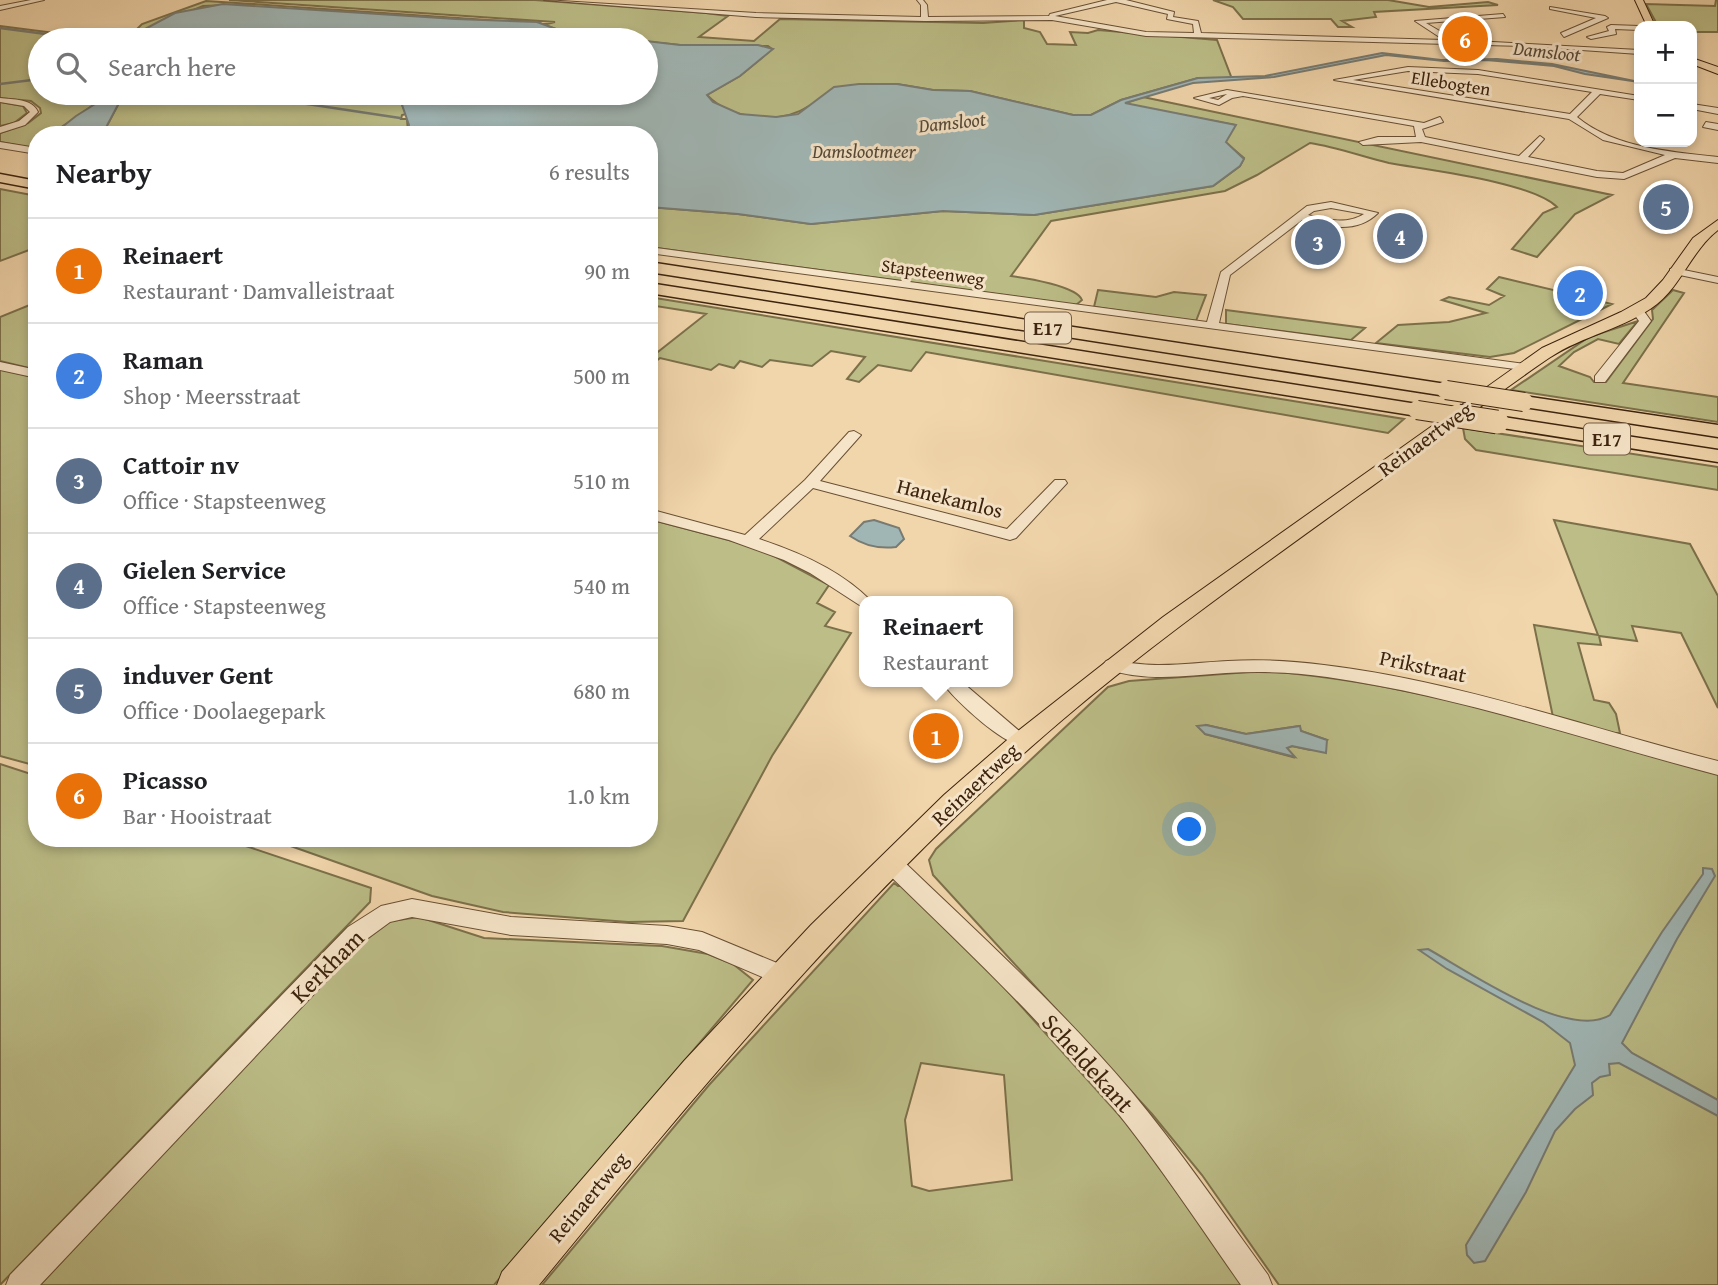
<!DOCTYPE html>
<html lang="en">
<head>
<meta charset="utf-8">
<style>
  :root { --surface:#fff; --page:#f6f6f6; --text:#202124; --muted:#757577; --line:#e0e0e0; --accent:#8f2418 }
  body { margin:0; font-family:"Gentium Book Plus",serif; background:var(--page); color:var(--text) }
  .controls { position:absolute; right:21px; top:21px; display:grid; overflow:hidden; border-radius:14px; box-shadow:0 4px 10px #0003 }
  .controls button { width:63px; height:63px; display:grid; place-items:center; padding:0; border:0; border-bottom:2px solid var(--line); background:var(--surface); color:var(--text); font:35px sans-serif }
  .you { position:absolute; left:1190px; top:830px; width:24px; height:24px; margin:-18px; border:5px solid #fff; border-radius:50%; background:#1a73e8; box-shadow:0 0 0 10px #1a73e833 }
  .badge { display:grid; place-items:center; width:46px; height:46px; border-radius:50%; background:var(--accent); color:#fff; font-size:23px; font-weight:700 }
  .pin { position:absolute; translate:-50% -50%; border:4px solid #fff; box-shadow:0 2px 7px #0006 }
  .popup { position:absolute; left:859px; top:596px; width:154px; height:91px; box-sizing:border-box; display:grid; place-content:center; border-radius:14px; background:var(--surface); filter:drop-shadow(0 2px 5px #0005); font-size:23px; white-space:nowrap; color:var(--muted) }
  .popup b { font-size:26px; color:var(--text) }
  .popup::after { content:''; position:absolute; left:50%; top:100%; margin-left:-14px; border:14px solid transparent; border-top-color:var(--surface) }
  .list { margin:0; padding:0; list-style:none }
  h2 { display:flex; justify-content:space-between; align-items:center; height:91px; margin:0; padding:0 28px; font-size:30px }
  h2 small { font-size:23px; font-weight:400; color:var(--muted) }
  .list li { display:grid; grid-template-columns:46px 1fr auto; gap:21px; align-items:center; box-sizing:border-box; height:105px; padding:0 28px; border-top:2px solid var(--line) }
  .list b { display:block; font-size:26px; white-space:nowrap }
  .list p { margin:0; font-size:23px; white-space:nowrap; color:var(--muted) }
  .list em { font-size:23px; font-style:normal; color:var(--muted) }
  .icon { flex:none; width:38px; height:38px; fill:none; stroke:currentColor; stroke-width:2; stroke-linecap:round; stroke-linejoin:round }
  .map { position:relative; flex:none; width:1718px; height:1285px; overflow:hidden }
  .search { position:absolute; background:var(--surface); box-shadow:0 4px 10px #0003; left:28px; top:28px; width:630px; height:77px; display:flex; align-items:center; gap:18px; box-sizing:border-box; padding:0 24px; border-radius:38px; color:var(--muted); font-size:26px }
  .panel { position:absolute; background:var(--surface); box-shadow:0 4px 10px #0003; left:28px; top:126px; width:630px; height:721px; border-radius:28px }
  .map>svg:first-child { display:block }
  .green { fill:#bcbd87; stroke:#7c704a; stroke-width:2; fill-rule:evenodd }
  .water { fill:#a0b6b5; stroke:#787b72; stroke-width:2 }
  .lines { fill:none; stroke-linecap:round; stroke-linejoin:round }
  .stream { stroke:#787b72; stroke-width:2.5 }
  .minor-casing { stroke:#695034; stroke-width:2 }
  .major-casing { stroke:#3c230d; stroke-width:2 }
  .highway-casing { stroke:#3c230d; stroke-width:3 }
  .minor { fill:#f6e4c8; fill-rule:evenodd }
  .major { fill:#f1d5ab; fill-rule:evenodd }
  .highway { fill:#f1d5ab; fill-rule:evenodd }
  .highway-bridge-far1-casing { stroke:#3c230d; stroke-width:20; stroke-linecap:butt }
  .highway-bridge-casing { stroke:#3c230d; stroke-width:25; stroke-linecap:butt }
  .highway-bridge-far1 { stroke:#f1d5ab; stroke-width:18 }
  .highway-bridge { stroke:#f1d5ab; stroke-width:23 }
  .labels { text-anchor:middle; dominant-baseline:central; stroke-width:6; stroke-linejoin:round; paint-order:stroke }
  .far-street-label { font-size:18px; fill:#3c230d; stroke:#f6e4c8 }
  .far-water-label { font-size:19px; font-style:italic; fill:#554837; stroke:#f6e4c8 }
  .shield { fill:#f6e4c8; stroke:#745d45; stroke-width:2 }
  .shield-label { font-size:19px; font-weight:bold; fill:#3c230d }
  .street-label { font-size:21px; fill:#3c230d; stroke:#f6e4c8 }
  .near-street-label { font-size:24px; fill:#3c230d; stroke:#f6e4c8 }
</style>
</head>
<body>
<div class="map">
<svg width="1718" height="1285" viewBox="0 0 1718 1285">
  <rect width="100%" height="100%" fill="#f1d5ab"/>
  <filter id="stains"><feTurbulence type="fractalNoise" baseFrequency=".00286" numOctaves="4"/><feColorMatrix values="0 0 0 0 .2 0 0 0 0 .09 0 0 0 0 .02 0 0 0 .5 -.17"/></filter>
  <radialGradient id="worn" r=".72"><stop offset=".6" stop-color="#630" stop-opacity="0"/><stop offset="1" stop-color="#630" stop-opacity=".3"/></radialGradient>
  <path class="green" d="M 229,0 L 535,0 L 706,13 L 728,16 L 699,37 L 754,41 L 780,19 L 983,23 L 1024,20 L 1024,28 L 1040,32 L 1047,44 L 1076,45 L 1070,32 L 1088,33 L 1098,30 L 1217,40 L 1232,79 L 1198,78 L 1121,100 L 1091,115 L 1073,115 L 970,91 L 933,90 L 897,84 L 809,106 C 780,125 731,120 707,95 L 740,76 L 772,49 L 768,46 L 680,45 L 583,35 L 564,32 L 537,22 L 456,19 L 253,4 L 203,6 L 146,29 L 150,32 L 135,31 L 142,24 L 206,1 L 547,24 L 555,22 Z
    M 1213,0 L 1388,0 L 1429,7 L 1488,2 L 1498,5 L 1374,12 L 1376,17 L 1342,21 L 1352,27 L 1338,27 L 1331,19 L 1243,19 L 1233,7 Z
    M 1716,0 L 1718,0 L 1718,32 L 1692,32 L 1692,26 L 1658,26 L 1646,4 L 1715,6 Z
    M 0,26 L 86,37 L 107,35 L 117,40 L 40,40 L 40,93 L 299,93 C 333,98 368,96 401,102 L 406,114 L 402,115 L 401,119 L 407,119 L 408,133 L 102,135 L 120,101 L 108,96 C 85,108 60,135 37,135 L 37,149 L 0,142 L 0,133 L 28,123 L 41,113 L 40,108 L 31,101 L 0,98 Z
    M 1143,97 L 1612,195 L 1575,214 L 1537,257 L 1512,249 L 1543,213 L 1557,207 C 1532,182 1427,170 1389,163 C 1363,157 1337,147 1310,143 L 1257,175 L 1225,191 L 1051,221 L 1011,276 C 1026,278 1077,286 1082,300 L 1076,305 L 649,247 L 649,207 L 738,214 L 811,224 L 943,211 L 1034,215 L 1213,186 L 1240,166 L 1244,158 L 1225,142 L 1235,125 L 1123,104 Z
    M 0,102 L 23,106 L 27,113 L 14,123 L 0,126 Z
    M 0,189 L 37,196 L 37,247 L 0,261 Z
    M 1499,277 L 1612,304 L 1514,353 L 1490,357 L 1376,343 L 1398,325 L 1449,322 L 1486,313 L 1442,300 L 1449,297 L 1489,305 L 1504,296 L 1487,289 Z
    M 1098,290 L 1156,297 L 1174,292 L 1206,295 L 1196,321 L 1094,307 Z
    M 1673,290 L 1684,293 L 1623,383 L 1718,397 L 1718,422 L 1511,390 L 1589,337 L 1638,321 L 1619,344 L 1598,339 L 1574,352 L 1559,366 L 1590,377 L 1594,382 L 1606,382 L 1653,319 L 1652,310 Z
    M 649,297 L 711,307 L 1404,419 L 1388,433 L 926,352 L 911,371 L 878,365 L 859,382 L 847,379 L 865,357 L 831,351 L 812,366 L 770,360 L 762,367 L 740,361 L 734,368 L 719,364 L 711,370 L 660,358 L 649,367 L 649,359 L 706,314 L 649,305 Z
    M 37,302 L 37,370 L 0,361 L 0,317 Z
    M 1226,310 L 1365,328 L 1351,340 L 1226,324 Z
    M 0,369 L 37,378 L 37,766 L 0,756 Z
    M 1463,428 L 1718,467 L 1718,490 L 1476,450 L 1465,439 Z
    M 649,519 L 759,548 L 829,585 L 817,603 L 835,612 L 825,626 L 851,633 L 772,756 L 683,921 L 628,922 L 503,912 L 432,896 L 268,838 L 649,838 Z
    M 1554,520 L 1690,544 L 1718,596 L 1718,708 L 1681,633 L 1632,626 L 1637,641 L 1599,636 L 1601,645 L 1578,643 L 1594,700 L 1609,703 L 1616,714 L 1620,733 L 1612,733 L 1553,717 L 1534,625 L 1598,635 Z
    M 1263,671 C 1419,682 1568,732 1718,773 L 1718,1285 L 1279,1285 L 1202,1175 L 1152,1114 L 933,875 L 929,860 L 936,849 L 1108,687 L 1129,681 ZM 1206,725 L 1246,734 L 1299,726 L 1301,731 L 1327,740 L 1310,750 L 1292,746 L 1287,748 L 1293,757 L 1205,734 Z
    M 0,764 L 37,776 L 37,838 L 222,838 L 371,888 L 370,902 L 0,1285 Z
    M 894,883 L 898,886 L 907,886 L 1003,986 L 1129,1126 L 1244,1285 L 542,1285 L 709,1085 ZM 921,1063 L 1004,1075 L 1012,1180 L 929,1191 L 912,1186 L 905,1120 Z
    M 419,917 L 484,938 L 662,946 L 708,954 L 733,964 L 753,980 L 494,1285 L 40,1285 L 360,944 L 391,921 Z"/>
  <path class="water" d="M 223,4 L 456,19 L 537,22 L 564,32 L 642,40 L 389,40 L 356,36 L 326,40 L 158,40 L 163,37 L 145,29 L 175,13 Z
    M 646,41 L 680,45 L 758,45 L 773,49 L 740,76 L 707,95 L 713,102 L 740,114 L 776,117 L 798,114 L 834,87 L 859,84 L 897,84 L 933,90 L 970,91 L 1073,115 L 1091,115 L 1121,100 L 1198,78 L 1265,76 L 1382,53 L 1441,60 L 1497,59 L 1552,64 L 1639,82 L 1585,74 L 1554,66 L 1486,60 L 1444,61 L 1386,55 L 1274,77 L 1193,83 L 1125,103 L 1236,125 L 1226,142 L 1244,159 L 1240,166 L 1213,186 L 1034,215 L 943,211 L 811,224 L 738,214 L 649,207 L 649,135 L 407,135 L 409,125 L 401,102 C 367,96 333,98 299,93 L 646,93 Z
    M 108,96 L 119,96 L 120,101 L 102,135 L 52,135 L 76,116 Z
    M 874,520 L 899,528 L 904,539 L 896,547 C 880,549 863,545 850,536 L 864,522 Z
    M 1206,725 L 1246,734 L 1300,726 L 1301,731 L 1327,740 L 1326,753 L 1292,746 L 1287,748 L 1295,757 L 1205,734 L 1197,726 Z
    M 1703,868 L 1712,869 L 1715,876 L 1677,939 L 1622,1043 L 1632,1053 L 1718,1100 L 1718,1116 L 1619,1063 L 1609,1064 L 1610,1075 L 1600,1077 L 1592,1083 L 1593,1095 L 1575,1109 L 1555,1131 L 1526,1192 L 1485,1261 L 1474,1263 L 1467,1255 L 1466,1245 L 1575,1065 L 1570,1043 L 1543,1022 L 1447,969 L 1419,950 L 1428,949 C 1468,971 1568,1041 1610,1015 L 1662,932 L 1703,874 Z"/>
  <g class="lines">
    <path class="stream" d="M 0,28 L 91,40
      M 0,84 L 40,79
      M 118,93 L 144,93
      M 234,93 L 400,118"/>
    <g class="minor-casing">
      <path id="minor" d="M 31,0 L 44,0 L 0,10 L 0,6 Z
        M 544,0 L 756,13 L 921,17 L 921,5 L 917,0 L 923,0 L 927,5 L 928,17 L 1049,16 L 1050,14 L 1107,0 L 1126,0 L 1174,12 L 1173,17 L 1198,21 L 1201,33 L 1444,40 L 1415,21 L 1503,14 L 1505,17 L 1426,23 L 1455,40 L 1639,50 L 1639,54 L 1523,46 L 1146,36 L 1052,20 L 925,21 L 756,17 ZM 1116,2 L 1168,14 L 1167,19 L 1193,24 L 1194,33 L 1146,32 L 1055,16 Z
        M 1550,7 L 1605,16 L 1608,18 L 1564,37 L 1561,33 L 1596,18 L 1550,9 Z
        M 1611,25 L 1639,26 L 1640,26 L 1639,30 L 1615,29 L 1616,34 L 1591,39 L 1587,37 L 1609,31 L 1607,27 Z
        M 1408,67 L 1478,70 L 1639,96 L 1639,100 L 1600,94 L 1577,117 C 1614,148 1672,152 1718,157 L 1718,163 L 1675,158 L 1624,179 L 1597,177 L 1421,142 L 1363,145 L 1359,142 L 1378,137 L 1416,137 L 1414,126 L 1243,96 L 1232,98 L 1219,105 L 1194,98 L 1227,90 L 1424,123 L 1440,117 L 1443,122 L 1422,129 L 1425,137 L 1519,156 L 1540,136 L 1544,139 L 1528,157 L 1597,171 L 1623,173 L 1665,155 L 1603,140 L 1569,119 L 1334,80 ZM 1408,71 L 1478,74 L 1592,92 L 1570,114 L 1353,80 ZM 1227,94 L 1218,100 L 1209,98 Z
        M 0,98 C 13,100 32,98 38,112 L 25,125 L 0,133 L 0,127 L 19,121 L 30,112 L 24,106 L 0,102 Z
        M 1692,104 L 1718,108 L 1718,114 L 1692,109 Z
        M 1706,122 L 1718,124 L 1718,130 L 1703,127 Z
        M 0,142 L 37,148 L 37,154 L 0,148 Z
        M 1331,202 L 1378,213 C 1357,234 1328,227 1302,220 L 1230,275 L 1219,323 L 1525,364 L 1530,365 L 1530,371 L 649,253 L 649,247 L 1207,322 L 1221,272 L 1307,206 ZM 1331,208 L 1364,214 C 1346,225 1328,220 1308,215 L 1314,211 Z
        M 1674,268 L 1718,277 L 1718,283 L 1670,273 L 1670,269 Z
        M 1637,306 L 1641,307 L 1651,321 L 1605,382 L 1595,382 L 1595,376 L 1639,321 L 1631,310 Z
        M 0,362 L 37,370 L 37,378 L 0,370 Z
        M 854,431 L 861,435 L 820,481 L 1007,529 L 1055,480 L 1065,480 L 1067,483 L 1016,538 L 1010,540 L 813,488 L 759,539 C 799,552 842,571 871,601 L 864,601 L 864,608 L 810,573 L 784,560 L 729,540 L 649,519 L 649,509 L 745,535 L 805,480 L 849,432 Z
        M 1112,659 C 1152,670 1188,663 1228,661 C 1260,659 1292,661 1324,665 C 1458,681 1588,728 1718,761 L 1718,775 C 1588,741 1460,696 1327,677 C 1294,672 1260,671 1226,673 C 1184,676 1147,682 1106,669 L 1103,665 L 1106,661 Z
        M 942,682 L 962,682 L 1031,741 L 1028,746 C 1009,751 953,699 942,682 Z
        M 891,855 L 899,857 C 978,933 1060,1007 1131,1091 C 1180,1150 1223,1213 1268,1275 L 1272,1285 L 1241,1285 C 1199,1225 1159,1164 1113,1107 C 1043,1022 962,946 883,869 L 880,863 L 883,857 Z
        M 412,899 L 511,917 L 667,926 L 702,932 L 789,968 L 793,975 L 789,982 L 781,985 L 699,950 L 667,944 L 511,935 L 412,917 L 390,922 L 364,941 L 40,1285 L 6,1285 L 10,1275 L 348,927 L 381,906 Z"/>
    </g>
    <g class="major-casing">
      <path id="major" d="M 1635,0 L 1643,0 L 1655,26 L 1647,26 Z
        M 1692,58 L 1718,67 L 1718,74 L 1692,64 Z
        M 1718,220 L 1718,230 C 1692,250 1682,284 1657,304 C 1625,329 1583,335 1549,358 C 1486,401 1424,449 1361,494 C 1249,575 1135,655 1031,747 C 848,909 693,1097 539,1285 L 497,1285 L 502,1272 L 684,1061 L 811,925 L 944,795 L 1014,734 L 1163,617 L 1542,348 L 1621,312 L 1646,298 L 1663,280 L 1693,238 Z"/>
    </g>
    <g class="highway-casing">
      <path id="highway" d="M 0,174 L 37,181 L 37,189 L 0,182 Z
        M 649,262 L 1446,384 L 1453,386 L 1456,390 L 1453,394 L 1446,396 L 649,272 Z
        M 649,283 L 1417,404 L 1424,406 L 1427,410 L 1424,414 L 1417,416 L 649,293 Z
        M 1524,396 L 1718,425 L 1718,437 L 1517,406 L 1514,402 L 1517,398 Z
        M 1497,416 L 1718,450 L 1718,462 L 1490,426 L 1487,422 L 1490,418 Z"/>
    </g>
    <use href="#minor" class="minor"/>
    <use href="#major" class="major"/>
    <use href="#highway" class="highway"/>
    <g class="highway-bridge-far1-casing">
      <path id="highway-bridge-far1" d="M 1446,390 L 1524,402
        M 1417,410 L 1469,418"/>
    </g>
    <g class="highway-bridge-casing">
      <path id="highway-bridge" d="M 1458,416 L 1497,422"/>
    </g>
    <use href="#highway-bridge-far1" class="highway-bridge-far1"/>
    <use href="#highway-bridge" class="highway-bridge"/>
  </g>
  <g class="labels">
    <g class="far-street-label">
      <text transform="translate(1451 83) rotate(9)">Ellebogten</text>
      <text transform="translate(933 272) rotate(8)">Stapsteenweg</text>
    </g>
    <g class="far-water-label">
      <text transform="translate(1547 51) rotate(6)">Damsloot</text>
      <text transform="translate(952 122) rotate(-6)">Damsloot</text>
      <text x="864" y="151">Damslootmeer</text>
    </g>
    <g class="shield">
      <rect x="1025" y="312.5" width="46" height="31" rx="5"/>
      <rect x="1584" y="423.5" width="46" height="31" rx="5"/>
    </g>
    <g class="shield-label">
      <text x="1048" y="328">E17</text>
      <text x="1607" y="439">E17</text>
    </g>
    <g class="street-label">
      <text transform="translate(1425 439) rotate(-36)">Reinaertweg</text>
      <text transform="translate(950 498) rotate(14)">Hanekamlos</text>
      <text transform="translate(1423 666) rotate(12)">Prikstraat</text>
      <text transform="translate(975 784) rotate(-43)">Reinaertweg</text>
      <text transform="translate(588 1197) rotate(-50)">Reinaertweg</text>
    </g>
    <g class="near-street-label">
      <text transform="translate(327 966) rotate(-45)">Kerkham</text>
      <text transform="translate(1088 1063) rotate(48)">Scheldekant</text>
    </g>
  </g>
  <rect width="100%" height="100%" filter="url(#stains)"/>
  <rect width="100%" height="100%" fill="url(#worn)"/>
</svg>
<div class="controls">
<button>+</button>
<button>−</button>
</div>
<div class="you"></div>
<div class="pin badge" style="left:936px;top:736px;background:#e8710a">1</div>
<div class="popup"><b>Reinaert</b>Restaurant</div>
<div class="pin badge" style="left:1580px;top:293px;background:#3f7fe0">2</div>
<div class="pin badge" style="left:1318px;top:242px;background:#5c6f8a">3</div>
<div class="pin badge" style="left:1400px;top:236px;background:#5c6f8a">4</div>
<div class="pin badge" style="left:1666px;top:207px;background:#5c6f8a">5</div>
<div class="pin badge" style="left:1465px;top:39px;background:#e8710a">6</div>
<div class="search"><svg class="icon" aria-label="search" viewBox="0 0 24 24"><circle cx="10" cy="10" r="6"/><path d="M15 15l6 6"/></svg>Search here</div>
<section class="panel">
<h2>Nearby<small>6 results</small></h2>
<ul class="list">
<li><span class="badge" style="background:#e8710a">1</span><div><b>Reinaert</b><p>Restaurant · Damvalleistraat</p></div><em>90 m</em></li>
<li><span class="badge" style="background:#3f7fe0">2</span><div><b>Raman</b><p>Shop · Meersstraat</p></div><em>500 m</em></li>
<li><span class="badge" style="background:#5c6f8a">3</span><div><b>Cattoir nv</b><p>Office · Stapsteenweg</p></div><em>510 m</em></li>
<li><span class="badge" style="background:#5c6f8a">4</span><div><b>Gielen Service</b><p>Office · Stapsteenweg</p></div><em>540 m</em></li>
<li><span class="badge" style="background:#5c6f8a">5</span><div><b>induver Gent</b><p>Office · Doolaegepark</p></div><em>680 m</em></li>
<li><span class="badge" style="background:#e8710a">6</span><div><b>Picasso</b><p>Bar · Hooistraat</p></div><em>1.0 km</em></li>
</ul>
</section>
</div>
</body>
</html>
